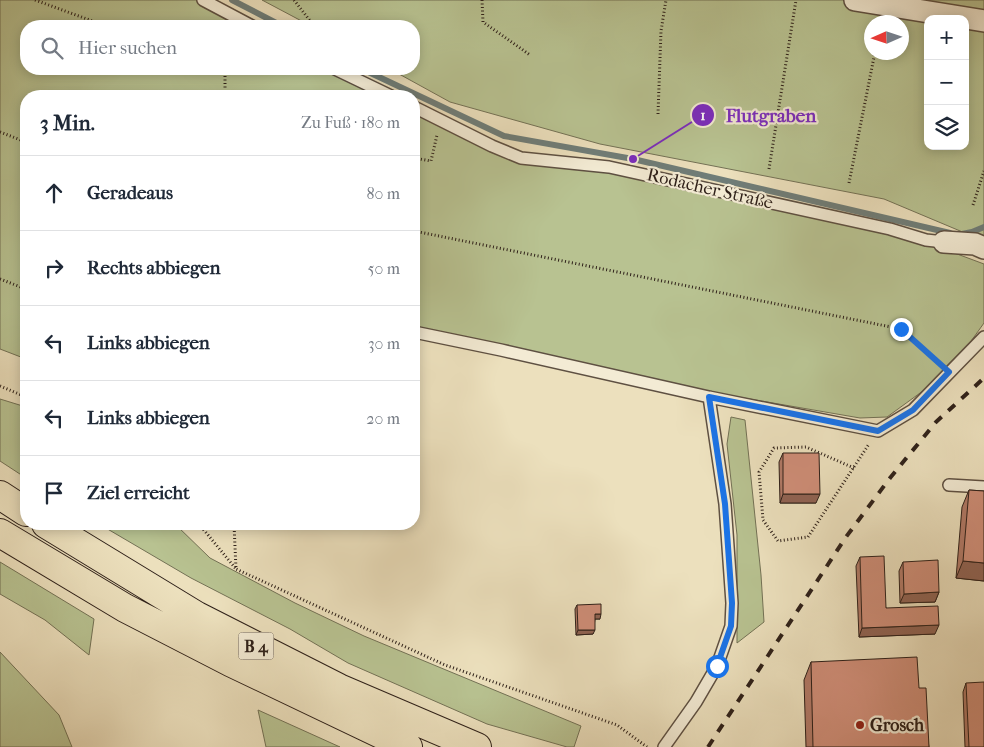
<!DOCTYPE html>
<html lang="de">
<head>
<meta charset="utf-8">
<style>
  :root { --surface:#fff; --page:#f2f2f3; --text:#1f2937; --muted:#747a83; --line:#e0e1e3 }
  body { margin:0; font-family:"IM FELL French Canon",serif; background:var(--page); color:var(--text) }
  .controls { position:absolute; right:15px; top:15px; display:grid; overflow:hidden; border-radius:10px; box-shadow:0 2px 12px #0003 }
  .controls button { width:45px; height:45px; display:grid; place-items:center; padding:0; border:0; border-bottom:1px solid var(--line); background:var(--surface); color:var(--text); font:25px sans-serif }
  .compass { position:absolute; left:864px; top:15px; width:45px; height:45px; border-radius:50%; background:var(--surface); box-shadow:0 2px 12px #0003; rotate:267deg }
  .stop { position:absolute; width:15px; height:15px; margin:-11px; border:4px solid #1a73e8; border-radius:50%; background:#fff }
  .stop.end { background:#1a73e8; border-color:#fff; box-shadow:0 1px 5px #0008 }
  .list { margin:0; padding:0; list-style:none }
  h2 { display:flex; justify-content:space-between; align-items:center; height:65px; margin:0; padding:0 20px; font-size:21px }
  h2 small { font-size:16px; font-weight:400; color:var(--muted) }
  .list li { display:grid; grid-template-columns:32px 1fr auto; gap:15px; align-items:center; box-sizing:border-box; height:75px; padding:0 20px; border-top:1px solid var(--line) }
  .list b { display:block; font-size:19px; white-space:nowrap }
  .list em { font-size:16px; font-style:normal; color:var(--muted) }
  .icon { flex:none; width:28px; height:28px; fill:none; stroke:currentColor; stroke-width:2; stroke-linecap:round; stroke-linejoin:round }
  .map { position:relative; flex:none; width:984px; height:747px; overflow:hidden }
  .search { position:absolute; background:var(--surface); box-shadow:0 2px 12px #0003; left:20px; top:20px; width:400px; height:55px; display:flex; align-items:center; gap:12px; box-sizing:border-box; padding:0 18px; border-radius:20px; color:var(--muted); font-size:19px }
  .panel { position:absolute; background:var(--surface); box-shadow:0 2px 12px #0003; left:20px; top:90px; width:400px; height:440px; border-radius:20px }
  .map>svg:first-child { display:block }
  .green { fill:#b8c291; stroke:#737155; fill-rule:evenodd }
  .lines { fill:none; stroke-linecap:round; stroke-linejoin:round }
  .stream { stroke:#6f7d78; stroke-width:6 }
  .lane-casing { stroke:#5e5042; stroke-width:14 }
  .street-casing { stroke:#5e5042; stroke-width:24 }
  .highway-casing { stroke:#2e2019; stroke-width:30 }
  .path { stroke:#2e2019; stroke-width:3; stroke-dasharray:1 2.5; stroke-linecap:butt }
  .lane { stroke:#f3ebd4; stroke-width:11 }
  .street { stroke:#f3ebd4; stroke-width:21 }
  .highway { stroke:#ece0bd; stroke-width:28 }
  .rail { stroke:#2e2019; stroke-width:4; stroke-dasharray:9 9; stroke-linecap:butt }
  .wall { fill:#b17966; stroke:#2e2019 }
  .shaded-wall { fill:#906353; stroke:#2e2019 }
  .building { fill:#ce8d77; stroke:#2e2019 }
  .route { stroke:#1a73e8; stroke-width:6 }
  .poi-dot { fill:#8f2418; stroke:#f3ebd4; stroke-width:2 }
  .labels { text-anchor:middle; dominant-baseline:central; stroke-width:4.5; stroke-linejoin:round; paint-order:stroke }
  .shield { fill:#f3ebd4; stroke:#695d51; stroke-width:1 }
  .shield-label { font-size:16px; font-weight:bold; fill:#2e2019 }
  .street-label { font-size:18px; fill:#2e2019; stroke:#f3ebd4 }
  .poi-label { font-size:18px; font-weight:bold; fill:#2e2019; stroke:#f3ebd4; text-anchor:start }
  .leader { fill:none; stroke:#7b2cbf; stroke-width:2 }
  .callout-dot { fill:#7b2cbf; stroke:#f3ebd4; stroke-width:2 }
  .mark-label { font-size:15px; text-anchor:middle; font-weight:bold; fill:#fff }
  .callout-label { font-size:19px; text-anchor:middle; font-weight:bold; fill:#7b2cbf; stroke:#f3ebd4; stroke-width:4.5; stroke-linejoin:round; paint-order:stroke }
</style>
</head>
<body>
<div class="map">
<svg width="984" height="747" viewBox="0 0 984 747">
  <rect width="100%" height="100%" fill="#ece0bd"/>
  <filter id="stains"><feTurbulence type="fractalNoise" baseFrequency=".004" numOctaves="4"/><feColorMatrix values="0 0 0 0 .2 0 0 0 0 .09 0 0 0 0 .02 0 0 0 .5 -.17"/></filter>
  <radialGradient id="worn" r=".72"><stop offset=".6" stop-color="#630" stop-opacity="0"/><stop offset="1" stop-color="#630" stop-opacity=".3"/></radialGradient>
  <path class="green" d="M 0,0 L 203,0 L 252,26 L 26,26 L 26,69 L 335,69 L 391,96 L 26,96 L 26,359 L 0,349 Z
    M 262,0 L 984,0 L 984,241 L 884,199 L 600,144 L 450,102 L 390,69 L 414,69 L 414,26 L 311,26 ZM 928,19 L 965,19 L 965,146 L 928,146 ZM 872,22 L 902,22 L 902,52 L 872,52 Z
    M 414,107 L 521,158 L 609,167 L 890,229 L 984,264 L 984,323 L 949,372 L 887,417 L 860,418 L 709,392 L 414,328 Z
    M 0,399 L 26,407 L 26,478 L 0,461 Z
    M 731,417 L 745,420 L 761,575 L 764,622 L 737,643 L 737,535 L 727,444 Z
    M 99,524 L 175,524 L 210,558 L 295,603 L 364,636 L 581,726 L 574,747 L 567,747 L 487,724 L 348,663 L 290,629 L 191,578 Z
    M 0,562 L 94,619 L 89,655 L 45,620 L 0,594 Z
    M 0,652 L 59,715 L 72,747 L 0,747 Z
    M 258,710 L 340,747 L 266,747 Z"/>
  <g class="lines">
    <path class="stream" d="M 232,0 L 282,26
      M 362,69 L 504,136 L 633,159 L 950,233
      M 962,234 L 972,232 L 984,227"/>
    <g class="lane-casing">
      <path id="lane" d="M 203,0 L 252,26
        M 335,69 L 391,96
        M 414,107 L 492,146 L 521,158 L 609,167 L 890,229 L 926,240 L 944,242
        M 414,332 L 501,350 L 709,397 L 878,431 L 913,410 L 984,337
        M 949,485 L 984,487
        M 664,747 L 696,702 L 717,666 L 731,626 L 732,603 L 725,504 L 709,397"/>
    </g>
    <g class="street-casing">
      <path id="street" d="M 855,0 L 984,21
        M 944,242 L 975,244 L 984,248"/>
    </g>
    <g class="highway-casing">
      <path id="highway" d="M 0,495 L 26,512
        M 46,524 L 197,616 L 339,688 L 477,747
        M 0,533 L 125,608 L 230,662 L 408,747"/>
    </g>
    <path class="path" d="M 35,0 L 106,26
      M 294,0 L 314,26
      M 482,0 L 483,22 L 530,55
      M 225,69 L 225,96
      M 658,114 L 661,31 L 666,0
      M 0,132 L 26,142
      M 414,158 L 431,161 L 437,135
      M 769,169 L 796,0
      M 849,183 L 875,52
      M 973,205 L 984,171
      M 414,231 L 901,329 L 937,361
      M 0,279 L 26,289
      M 0,386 L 26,397
      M 854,468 L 806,447 L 774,448 L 759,472 L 763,520 L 778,541 L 808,537 L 869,444
      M 199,524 L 236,569
      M 234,524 L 236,569 L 445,665 L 617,725 L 647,747"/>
    <use href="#lane" class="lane"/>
    <use href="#street" class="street"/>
    <use href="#highway" class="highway"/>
    <path class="rail" d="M 708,747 L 846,537 L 890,478 L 936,422 L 984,378"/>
  </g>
  <path class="wall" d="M 783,453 L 816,503 L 780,503 L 779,462 Z
    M 969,490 L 984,491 L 984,581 L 956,578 L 962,507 Z
    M 860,557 L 886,608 L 935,634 L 859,637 L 856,566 Z
    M 903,562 L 939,592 L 935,602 L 900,603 L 899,571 Z
    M 577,605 L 600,619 L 595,619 L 593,634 L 576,635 L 575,609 Z
    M 811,662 L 919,688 L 929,747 L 806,747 L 804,680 Z
    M 966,683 L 984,747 L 965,747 L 963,692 Z"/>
  <path class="shaded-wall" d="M 783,494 L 820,494 L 816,503 L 780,503 Z
    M 963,561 L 984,563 L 984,581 L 956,578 Z
    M 939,592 L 935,602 L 900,603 L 904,594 Z
    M 595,614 L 601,614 L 600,619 L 593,619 Z
    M 939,625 L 935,634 L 859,637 L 862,628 Z
    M 578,630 L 595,630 L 593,634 L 576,635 Z"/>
  <path class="building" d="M 783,453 L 819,453 L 820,494 L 783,494 Z
    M 969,490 L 984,491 L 984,563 L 963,561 Z
    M 884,556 L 886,608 L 938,606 L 939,625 L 862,628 L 860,557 Z
    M 938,560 L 939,592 L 904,594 L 903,562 Z
    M 601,604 L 601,614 L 595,614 L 595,630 L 578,630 L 577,605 Z
    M 917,657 L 919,688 L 926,688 L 929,747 L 813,747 L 811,662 Z
    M 984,682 L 984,747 L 969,747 L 966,683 Z"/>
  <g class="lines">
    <path class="route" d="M 717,666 L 731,626 L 732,603 L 725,504 L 709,397 L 878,431 L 913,410 L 949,372 L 901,329"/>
  </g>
  <circle class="poi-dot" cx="860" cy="725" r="5"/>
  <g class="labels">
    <rect class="shield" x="238.5" y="632.5" width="35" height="27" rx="4"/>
    <g class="shield-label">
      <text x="256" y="646">B 4</text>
    </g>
    <g class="street-label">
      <text transform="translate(710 189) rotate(13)">Rodacher Straße</text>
    </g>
    <g class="poi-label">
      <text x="870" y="725">Grosch</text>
    </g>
  </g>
  <path class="leader" d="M633 159L703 115"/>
  <g class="callout-dot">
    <circle cx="633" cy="159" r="5"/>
    <circle cx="703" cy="115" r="12"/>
  </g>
  <g class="mark-label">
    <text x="703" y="120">1</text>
  </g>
  <g class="callout-label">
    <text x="771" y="122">Flutgraben</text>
  </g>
  <rect width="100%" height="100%" filter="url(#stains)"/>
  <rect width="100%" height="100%" fill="url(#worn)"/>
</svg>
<div class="controls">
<button>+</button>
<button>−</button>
<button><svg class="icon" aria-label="layers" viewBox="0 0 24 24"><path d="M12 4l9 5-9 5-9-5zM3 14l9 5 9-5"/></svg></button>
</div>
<svg class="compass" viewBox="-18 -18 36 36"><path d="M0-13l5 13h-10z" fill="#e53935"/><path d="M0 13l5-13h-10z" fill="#747a83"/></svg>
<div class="stop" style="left:717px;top:666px"></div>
<div class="stop end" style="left:901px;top:329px"></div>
<div class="search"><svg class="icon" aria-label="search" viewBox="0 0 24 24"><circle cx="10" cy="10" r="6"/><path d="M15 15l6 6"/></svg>Hier suchen</div>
<section class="panel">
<h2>3 Min.<small>Zu Fuß · 180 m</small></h2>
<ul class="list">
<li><svg class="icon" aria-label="ahead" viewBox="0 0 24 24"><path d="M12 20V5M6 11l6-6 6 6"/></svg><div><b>Geradeaus</b></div><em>80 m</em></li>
<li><svg class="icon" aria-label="right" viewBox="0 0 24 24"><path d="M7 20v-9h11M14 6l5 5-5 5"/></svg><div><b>Rechts abbiegen</b></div><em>50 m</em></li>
<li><svg class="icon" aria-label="left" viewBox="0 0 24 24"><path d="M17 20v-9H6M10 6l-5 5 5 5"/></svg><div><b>Links abbiegen</b></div><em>30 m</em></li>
<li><svg class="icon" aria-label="left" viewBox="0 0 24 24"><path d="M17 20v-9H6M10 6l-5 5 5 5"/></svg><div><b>Links abbiegen</b></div><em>20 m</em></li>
<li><svg class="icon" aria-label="arrive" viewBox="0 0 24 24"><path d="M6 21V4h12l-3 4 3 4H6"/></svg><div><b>Ziel erreicht</b></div></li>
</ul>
</section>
</div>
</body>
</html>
